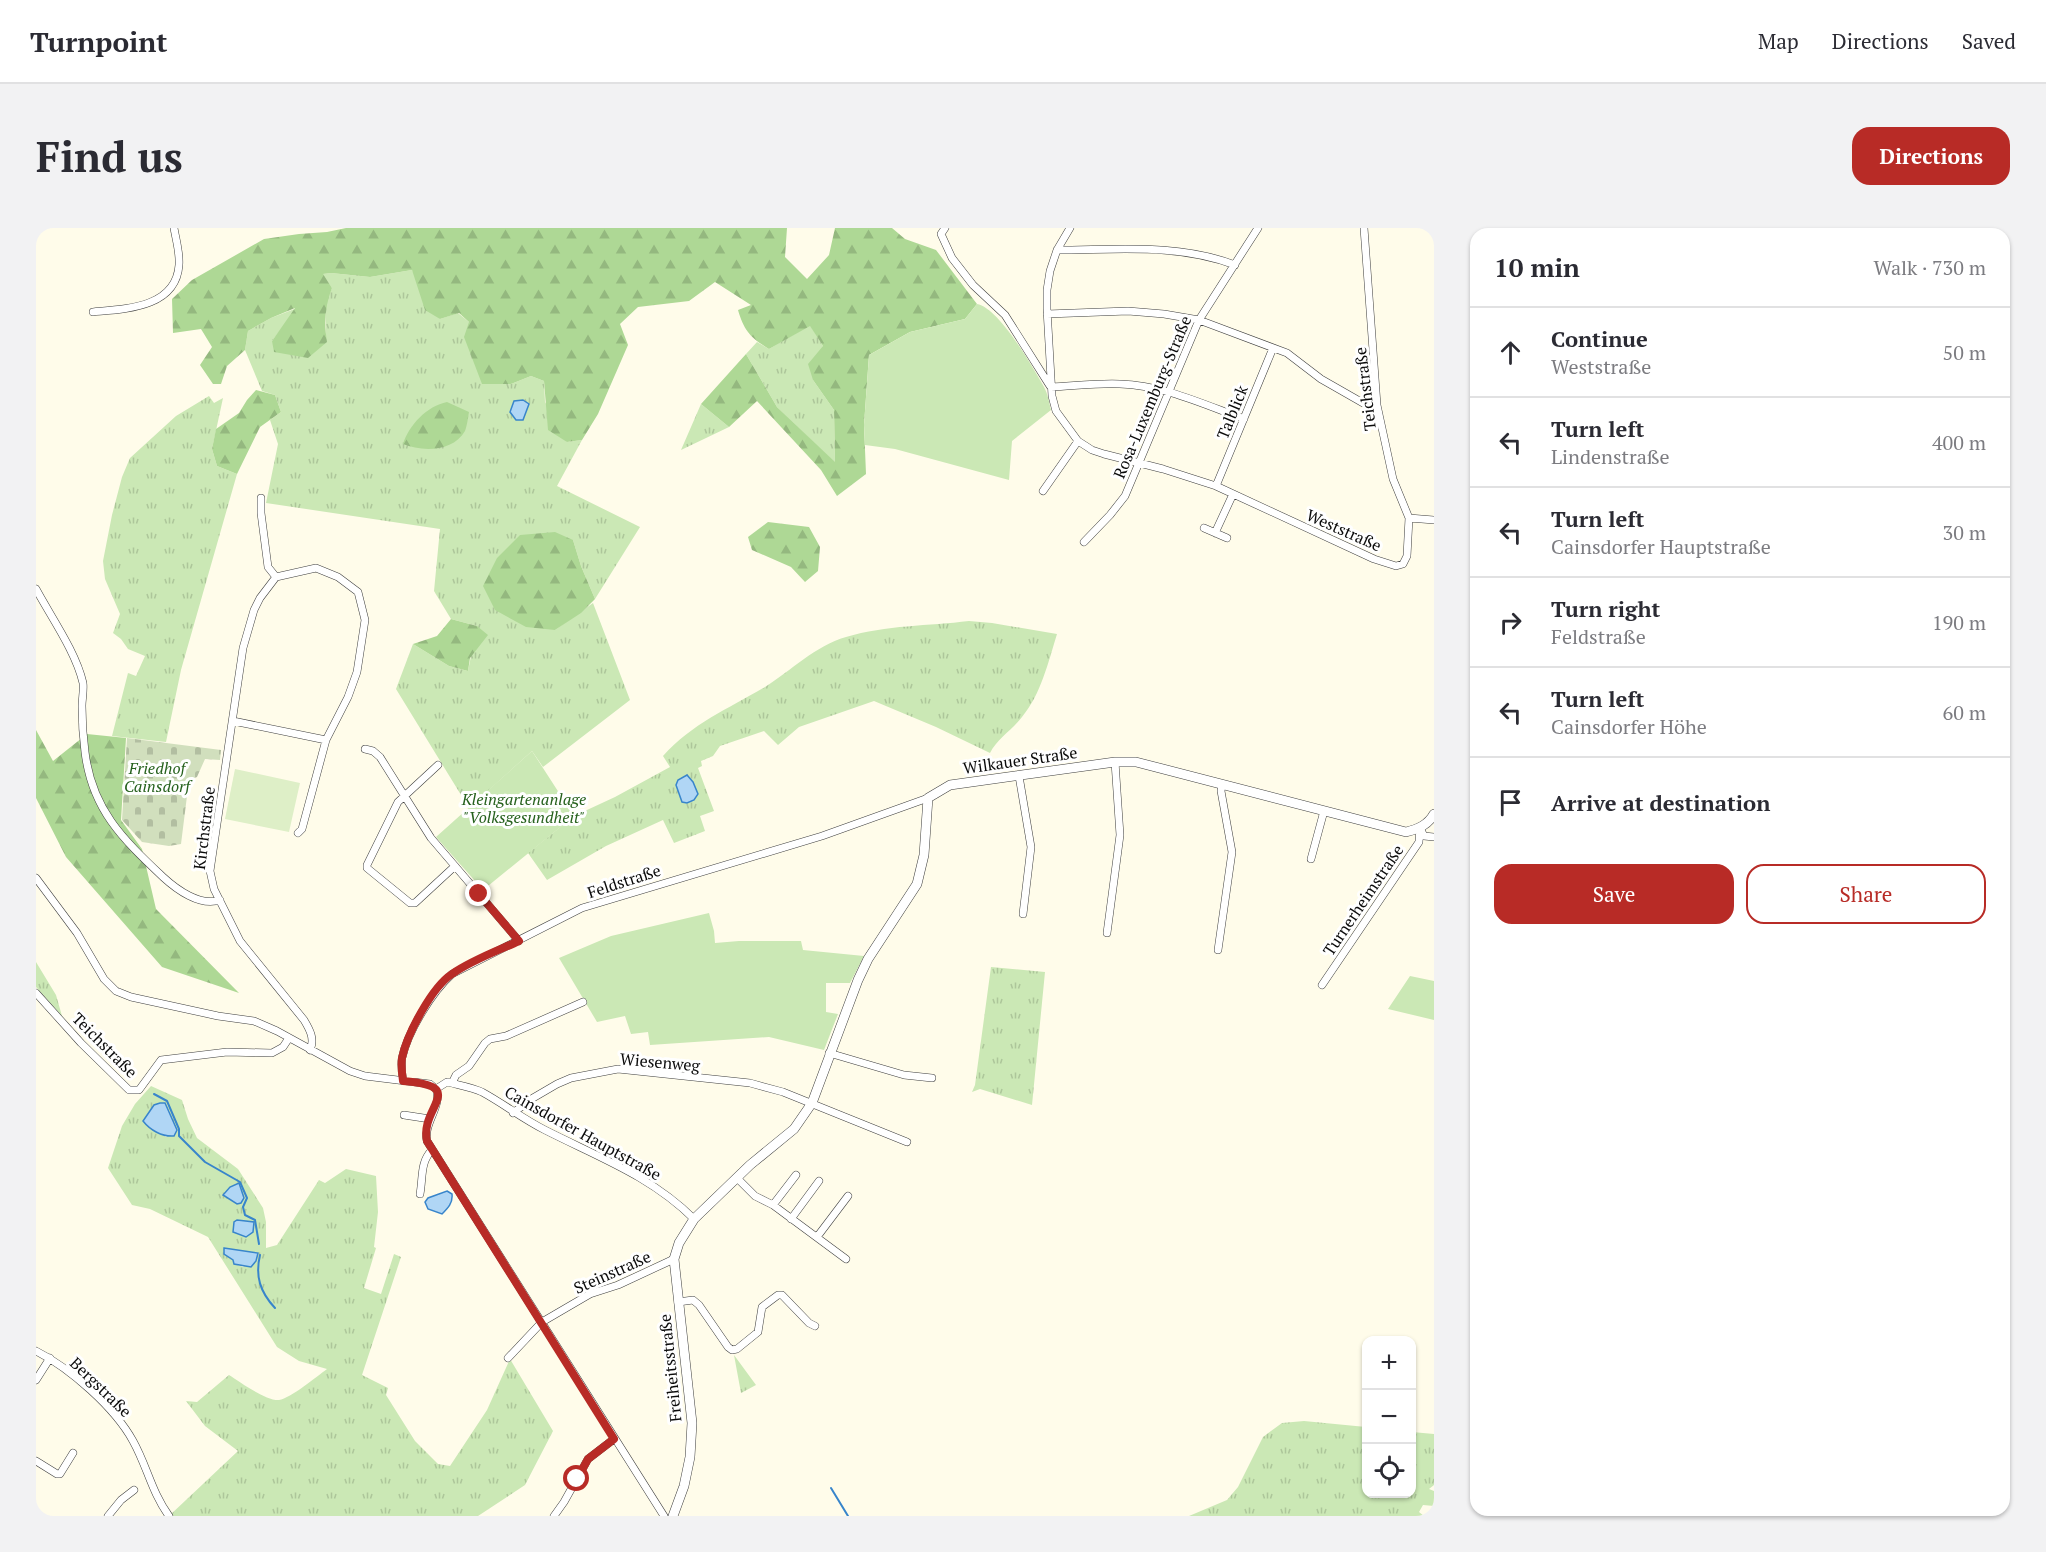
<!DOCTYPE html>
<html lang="en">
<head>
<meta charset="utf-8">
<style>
  :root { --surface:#fff; --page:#f2f2f3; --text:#2b2b33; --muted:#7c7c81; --line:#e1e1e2; --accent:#b82b26 }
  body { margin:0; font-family:"PT Serif",serif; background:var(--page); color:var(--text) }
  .controls { position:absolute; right:18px; bottom:18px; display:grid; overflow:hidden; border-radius:12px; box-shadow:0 2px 4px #0004 }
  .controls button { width:54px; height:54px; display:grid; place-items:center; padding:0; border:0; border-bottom:2px solid var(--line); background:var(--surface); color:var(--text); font:30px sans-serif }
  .stop { position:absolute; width:18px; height:18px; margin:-14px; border:4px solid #b82b26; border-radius:50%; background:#fff }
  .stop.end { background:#b82b26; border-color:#fff; box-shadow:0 2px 6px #0008 }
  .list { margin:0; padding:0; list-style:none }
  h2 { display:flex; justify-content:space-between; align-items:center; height:78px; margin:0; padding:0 24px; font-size:26px }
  h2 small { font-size:20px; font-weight:400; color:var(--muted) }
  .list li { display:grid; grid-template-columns:39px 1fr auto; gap:18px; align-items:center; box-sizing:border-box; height:90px; padding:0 24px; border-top:2px solid var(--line) }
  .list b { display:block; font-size:22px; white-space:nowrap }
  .list p { margin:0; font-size:20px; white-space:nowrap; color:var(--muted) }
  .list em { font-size:20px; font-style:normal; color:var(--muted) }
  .actions { display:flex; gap:12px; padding:18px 24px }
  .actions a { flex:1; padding:14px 0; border:2px solid var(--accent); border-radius:18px; text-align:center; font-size:21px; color:var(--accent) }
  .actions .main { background:var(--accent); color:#fff }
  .icon { flex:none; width:33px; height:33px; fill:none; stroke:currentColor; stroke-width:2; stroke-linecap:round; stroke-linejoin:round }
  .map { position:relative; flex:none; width:1398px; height:1288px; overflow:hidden; border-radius:18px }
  header { display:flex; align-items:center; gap:36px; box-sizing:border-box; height:84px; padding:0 30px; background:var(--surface); border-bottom:2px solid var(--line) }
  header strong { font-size:28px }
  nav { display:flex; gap:33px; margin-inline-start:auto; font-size:21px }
  .intro { display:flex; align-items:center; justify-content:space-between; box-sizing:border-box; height:144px; padding:0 36px }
  h1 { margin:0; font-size:42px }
  .button { padding:15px 27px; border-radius:18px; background:var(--accent); color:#fff; font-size:21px; font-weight:700 }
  main { display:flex; gap:36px; padding:0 36px }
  aside { flex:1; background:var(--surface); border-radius:18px; box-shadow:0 2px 4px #0004 }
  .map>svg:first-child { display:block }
  .grass { fill:url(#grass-tufts); fill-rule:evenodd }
  .forest { fill:url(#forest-firs) }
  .cemetery { fill:url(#cemetery-stones) }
  .garden { fill:#cbe8b5 }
  .pitch { fill:#deefc7 }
  .water { fill:#b0d6f5; stroke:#3885cb; stroke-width:1.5 }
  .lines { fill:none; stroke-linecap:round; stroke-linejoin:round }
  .stream { stroke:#3885cb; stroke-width:2 }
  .minor-casing { stroke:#3e3e3e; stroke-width:8 }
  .tertiary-casing { stroke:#3e3e3e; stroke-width:10 }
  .minor { stroke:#fff; stroke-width:7 }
  .tertiary { stroke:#fff; stroke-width:9 }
  .route { stroke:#b82b26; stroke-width:8 }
  .labels { text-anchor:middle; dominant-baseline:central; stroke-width:6; stroke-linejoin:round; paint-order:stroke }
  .street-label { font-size:16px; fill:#0b0b0b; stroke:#fff }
  .park-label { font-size:16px; font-style:italic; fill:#26611d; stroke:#fff }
</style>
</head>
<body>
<header>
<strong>Turnpoint</strong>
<nav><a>Map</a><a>Directions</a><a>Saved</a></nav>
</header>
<div class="intro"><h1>Find us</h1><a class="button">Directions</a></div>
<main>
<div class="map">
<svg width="1398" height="1288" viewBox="0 0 1398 1288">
  <defs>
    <pattern id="grass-tufts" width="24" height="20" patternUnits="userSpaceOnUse" patternTransform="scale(1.5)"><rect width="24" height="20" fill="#cbe8b5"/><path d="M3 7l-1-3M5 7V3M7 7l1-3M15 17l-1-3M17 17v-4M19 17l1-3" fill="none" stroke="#adc69a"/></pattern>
    <pattern id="forest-firs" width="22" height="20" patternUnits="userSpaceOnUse" patternTransform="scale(1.5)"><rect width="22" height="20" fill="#aed895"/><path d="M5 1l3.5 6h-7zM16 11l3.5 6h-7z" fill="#94b87f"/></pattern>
    <pattern id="cemetery-stones" width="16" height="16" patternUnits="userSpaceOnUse" patternTransform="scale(1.5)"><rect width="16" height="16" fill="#d1dfbd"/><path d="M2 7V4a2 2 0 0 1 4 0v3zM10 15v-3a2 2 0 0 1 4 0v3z" fill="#b2bea1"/></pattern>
  </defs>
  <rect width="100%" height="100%" fill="#fffcea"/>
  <path class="grass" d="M 376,42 L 404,91 L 422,85 L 433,94 L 475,156 L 495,148 L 508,153 L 509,174 L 531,214 L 546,212 L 521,258 L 604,299 L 559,371 L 545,338 L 537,312 L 519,402 L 557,375 L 594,472 L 507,539 L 496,523 L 433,580 L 360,461 L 377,416 L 413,438 L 432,443 L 441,398 L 415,391 L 398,363 L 404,301 L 230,275 L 242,216 L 234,192 L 245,184 L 239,167 L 226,163 L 209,122 L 212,103 L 235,90 L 261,80 L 236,113 L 290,114 L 290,73 L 296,60 L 286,46 L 295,45 L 334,49 Z
    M 774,97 L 787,118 L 777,152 L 798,182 L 799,235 L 741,179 L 710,126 L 721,114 L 733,121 Z
    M 173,168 L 178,175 L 187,170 L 176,221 L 181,238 L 201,246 L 145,442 L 130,514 L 76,508 L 92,445 L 100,448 L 109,428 L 92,421 L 85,411 L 77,405 L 84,386 L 69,351 L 67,333 L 76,287 L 86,249 L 94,230 L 140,188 Z
    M 665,176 L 693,199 L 645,222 Z
    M 933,393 L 956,395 L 1021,406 C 1012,435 1005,466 986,489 C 976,502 961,511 954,525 L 900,499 L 838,473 L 763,499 L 742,517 L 728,503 L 684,518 L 677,528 L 665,533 L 666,538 L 662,540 L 678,583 L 664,588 L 669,603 L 638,615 L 627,592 L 570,618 L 511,652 L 492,625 L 538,588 L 579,569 L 634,539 L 627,528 C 657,495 692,481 729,459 C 756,442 779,418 810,409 C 850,397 893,398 933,393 Z
    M 0,734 L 20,767 L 26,788 L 0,759 Z
    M 955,739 L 1009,744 L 996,877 L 944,861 L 936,864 L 939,857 Z
    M 115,858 L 146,872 L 152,891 L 161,910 L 202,941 L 227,980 L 230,994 L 230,1020 L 241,1017 L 283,952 L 289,955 L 310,941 L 340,948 L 342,984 L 338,1019 L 340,1020 L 328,1060 L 345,1066 L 358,1026 L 365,1029 L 326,1147 L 352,1160 L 350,1167 L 379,1213 L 402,1236 L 414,1238 L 451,1182 L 474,1131 L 517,1203 L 489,1257 L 442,1288 L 133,1288 L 202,1223 L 169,1198 L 150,1173 L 161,1174 L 193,1147 C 204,1154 230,1173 243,1172 C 255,1170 280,1149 291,1141 L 263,1133 L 241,1119 L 172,1009 L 114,981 L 96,977 L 72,940 L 86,898 L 99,876 ZM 118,877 L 133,883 L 140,902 L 130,909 L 107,893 ZM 191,1021 L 221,1025 L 207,1039 L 199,1036 Z
    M 698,1127 L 720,1157 L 705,1165 Z
    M 1268,1193 L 1330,1199 L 1330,1266 L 1376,1266 L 1376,1204 L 1398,1206 L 1398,1257 L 1393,1261 L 1398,1263 L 1398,1278 L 1387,1277 L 1383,1284 L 1388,1288 L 1153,1288 L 1191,1272 L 1202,1259 L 1227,1209 L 1246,1195 Z"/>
  <path class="forest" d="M 310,0 L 751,0 L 749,29 L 771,51 L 793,27 L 799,0 L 856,0 L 869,11 L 900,22 L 941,76 L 929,91 L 874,104 L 833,127 L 828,197 L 830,246 L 801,268 L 785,242 L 721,173 L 693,199 L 665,176 L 710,126 L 741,179 L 799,234 L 798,182 L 777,152 L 772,136 L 787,118 L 774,98 L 733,121 C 715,110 708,103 702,82 L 715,77 L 679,54 L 653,73 L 602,79 L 584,96 L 592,117 L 562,186 L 546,212 L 531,214 L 512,202 L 508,153 L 495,148 L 475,156 L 446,156 L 428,109 L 433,94 L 423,85 L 404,91 L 389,82 L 376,42 L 334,49 L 295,45 L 287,46 L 296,60 C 289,77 288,95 291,114 L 272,130 L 238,124 L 236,113 L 259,80 L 235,90 L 212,103 L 209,122 L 191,138 L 185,156 L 177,156 L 164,137 L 176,119 L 165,101 L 137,105 L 136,71 L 156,52 L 228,11 L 263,6 L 291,4 Z
    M 220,162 L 239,167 L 245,184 L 224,199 L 201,246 L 181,238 L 176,221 L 180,201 L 203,185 L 211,172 Z
    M 411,174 L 433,184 C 432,190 431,198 429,203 C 417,224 386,224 367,216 C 373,197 391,178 411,174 Z
    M 732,294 L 773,299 L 784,319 L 782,343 L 769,354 L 755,339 L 716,322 L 712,309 Z
    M 519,304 L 537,312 L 545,338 L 559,371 L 545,385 L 519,402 L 490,399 L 459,382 L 447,358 L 461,330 L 484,307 Z
    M 415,391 L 441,398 L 452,407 L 434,430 L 432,443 L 413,438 L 377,416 L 401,408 Z
    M 0,502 L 17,533 L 51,506 L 90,510 L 85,592 L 106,621 L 120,681 L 203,765 L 126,739 L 30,629 L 0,570 Z"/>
  <path class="cemetery" d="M 91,510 L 185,522 L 184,532 L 169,531 L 161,549 L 153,552 L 145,616 L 133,618 L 106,614 L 86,592 Z"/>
  <path class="garden" d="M 941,76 C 963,80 997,139 1008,159 C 1012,166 1013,174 1015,182 L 976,213 L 973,252 L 859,221 L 829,217 L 828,197 L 833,127 L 874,104 L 929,91 Z
    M 496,523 L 538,588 L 447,662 L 400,609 Z
    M 673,685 L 678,703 L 679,715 L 703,713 L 765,713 L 767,722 L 828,728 L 814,755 L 790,755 L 790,784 L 802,786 L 788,822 L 733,809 L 614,817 L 612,804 L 595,806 L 589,788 L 561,794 L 523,730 L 575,708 Z
    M 1374,748 L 1398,753 L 1398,792 L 1352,781 Z"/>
  <path class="pitch" d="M 199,541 L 264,555 L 253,604 L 189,591 Z"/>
  <path class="water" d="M 487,172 L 493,176 L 487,192 L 480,192 L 474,184 L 478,173 Z
    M 651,547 L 657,554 L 662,566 L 658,572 L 651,575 L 646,574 L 640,557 L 642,552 Z
    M 124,875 L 129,875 L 141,902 L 138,908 C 126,909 114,902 107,893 L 118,877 Z
    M 203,955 L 208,970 L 205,975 L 201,976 L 187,967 L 194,959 Z
    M 411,963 L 416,966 C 417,975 412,980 406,986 L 392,981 L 389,974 L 392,970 Z
    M 201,992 L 218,994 L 217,1004 L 210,1009 L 197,1004 L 198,994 Z
    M 188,1020 L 222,1025 L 220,1033 L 215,1039 L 198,1036 L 197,1032 L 188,1026 Z"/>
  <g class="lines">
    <path class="stream" d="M 118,866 L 131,873 L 143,901 L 143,908 L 169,934 L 204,954 L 211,970 L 207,979 L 209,987 L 219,992 L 223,1016
      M 224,1027 C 219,1048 224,1064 239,1080
      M 795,1260 L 812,1288"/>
    <g class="minor-casing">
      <path id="minor" d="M 909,0 L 905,6 L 916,30 L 937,57 L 969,87 L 1014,158
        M 1034,0 L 1021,22 L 1014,43 L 1011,62 L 1011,81 L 1016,168 L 1020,183 L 1042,213 L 1056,222 L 1068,226 L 1127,241 L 1180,258 L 1338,331 L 1360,338 L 1367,336 L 1371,328 L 1373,290 L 1357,251 L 1341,177 L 1328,0
        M 1021,22 C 1081,22 1142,15 1199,37
        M 57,84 C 89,81 140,80 143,37 C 144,25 140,12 138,0
        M 1011,86 L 1092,83 L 1128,86 L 1163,92 L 1251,125 L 1285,151 L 1327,175 L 1341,177
        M 1015,159 C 1038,158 1061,155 1084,156 C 1127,157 1169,177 1208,191
        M 1180,258 L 1237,120
        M 1007,263 L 1042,213
        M 225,270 L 225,285 L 232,339 L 240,349 L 224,370 L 218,382 L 207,420 L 174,643 L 178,661 L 204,713 L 268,792 C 274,802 279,811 274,822
        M 1373,290 L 1398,292
        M 1168,300 L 1191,310
        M 1179,305 L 1197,266
        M 1048,314 L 1074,287 L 1089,268 L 1163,92 L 1222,0
        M 0,361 C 15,389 40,424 47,455 C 48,462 46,471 46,478 C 46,493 47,509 49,524 C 56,582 87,611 127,649 C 140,661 164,679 184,672
        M 197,493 L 290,512 L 312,469 L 321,444 L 329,392 L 322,364 L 302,349 L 280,340 L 240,349
        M 329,521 L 337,523 L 344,529 L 395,610 L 483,713
        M 402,537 L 362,574 L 331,637 L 331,640 L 374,675 L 379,675 L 419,638
        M 983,548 L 995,619 L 987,686
        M 1384,600 L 1388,608 L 1398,609
        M 262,605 L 266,601 L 290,512
        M 1275,631 L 1288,583
        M 0,650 L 41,705 L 68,751 L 80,763 L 95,769 L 182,788 L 218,793 L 241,803 L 314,843 L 329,848 L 394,856 L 400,861
        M 1071,705 L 1084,607 L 1079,534
        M 1182,722 L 1196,624 L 1185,563 L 1186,556
        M 1286,757 L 1383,614 L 1384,600
        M 0,765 L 45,815 L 93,862 L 103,862 L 125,832 L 191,824 L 236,825 L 247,819 L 253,810
        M 793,825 L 868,847 L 896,850
        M 367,853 C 366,846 365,837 366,830 C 372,803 396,764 416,746 L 546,680 L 786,608 L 892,570
        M 416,855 L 420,847 L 433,838 L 449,815 L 454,811 L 470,808 L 547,774
        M 400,861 C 407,877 387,896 391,913 L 628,1288
        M 400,861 L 411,854 C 422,857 436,859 446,864 C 468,876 487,891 509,902 C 562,929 615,948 658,991
        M 477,885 L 497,870 L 521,856 L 535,850 L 582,841 L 714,855 L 747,864 L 871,914
        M 368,887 L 394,891
        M 701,950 L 719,968 L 737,977 L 810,1031
        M 384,966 C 387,950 384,934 396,922
        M 737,977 L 760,947
        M 755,991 L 783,953
        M 781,1009 L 812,968
        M 642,1074 L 657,1072 L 663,1077 L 692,1119 L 696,1122 L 701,1121 L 722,1104 L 726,1079 L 742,1067 L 746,1067 L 773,1095 L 779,1098
        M 0,1123 C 34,1140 79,1180 97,1213 C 111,1238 116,1265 133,1288
        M 472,1130 L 506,1094 L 554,1066 L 582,1057 L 638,1031
        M 0,1152 L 14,1130
        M 0,1233 L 21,1246 L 24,1246 L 37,1225
        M 72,1288 L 85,1272 L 98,1262
        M 518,1288 L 528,1274 L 552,1231 L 578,1211"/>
    </g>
    <g class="tertiary-casing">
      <path id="tertiary" d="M 637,1288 L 648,1258 L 654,1229 L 656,1195 L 638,1031 L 643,1015 L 658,991 L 714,937 L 758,901 L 776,875 L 822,752 L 832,731 L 881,656 L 888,627 L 892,570 L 914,557 L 1079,534 L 1100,534 L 1370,604 C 1382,601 1392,597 1398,586"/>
    </g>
    <use href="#minor" class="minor"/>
    <use href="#tertiary" class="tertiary"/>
  </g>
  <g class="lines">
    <path class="route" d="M 443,666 L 483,713 C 461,723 436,732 416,746 C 396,759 371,806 366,830 C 365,837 366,846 367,853 C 434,858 383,879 391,913 L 578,1211 L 552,1231 L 541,1251"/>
  </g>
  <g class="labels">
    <g class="street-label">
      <text transform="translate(1329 161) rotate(-97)">Teichstraße</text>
      <text transform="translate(1116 169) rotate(-67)">Rosa-Luxemburg-Straße</text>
      <text transform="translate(1196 184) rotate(-68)">Talblick</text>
      <text transform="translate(1308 302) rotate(24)">Weststraße</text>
      <text transform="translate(984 532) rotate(-8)">Wilkauer Straße</text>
      <text transform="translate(168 600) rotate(-83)">Kirchstraße</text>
      <text transform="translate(588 653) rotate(-18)">Feldstraße</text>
      <text transform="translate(1327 672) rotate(-56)">Turnerheimstraße</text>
      <text transform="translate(69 817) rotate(45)">Teichstraße</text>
      <text transform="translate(624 834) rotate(5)">Wiesenweg</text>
      <text transform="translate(547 905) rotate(29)">Cainsdorfer Hauptstraße</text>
      <text transform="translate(576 1044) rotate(-24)">Steinstraße</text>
      <text transform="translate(634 1140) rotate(-96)">Freiheitsstraße</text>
      <text transform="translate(65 1159) rotate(44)">Bergstraße</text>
    </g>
    <g class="park-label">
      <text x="121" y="540">Friedhof<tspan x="121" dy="18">Cainsdorf</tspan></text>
      <text x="488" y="571">Kleingartenanlage<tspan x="488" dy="18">"Volksgesundheit"</tspan></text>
    </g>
  </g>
</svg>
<div class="controls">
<button>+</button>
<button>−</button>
<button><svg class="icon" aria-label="locate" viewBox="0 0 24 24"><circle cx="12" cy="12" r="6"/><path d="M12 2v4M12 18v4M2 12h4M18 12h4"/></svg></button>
</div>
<div class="stop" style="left:541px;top:1251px"></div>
<div class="stop end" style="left:443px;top:666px"></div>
</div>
<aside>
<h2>10 min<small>Walk · 730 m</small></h2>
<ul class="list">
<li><svg class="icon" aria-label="ahead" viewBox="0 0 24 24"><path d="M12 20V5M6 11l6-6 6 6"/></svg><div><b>Continue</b><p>Weststraße</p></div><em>50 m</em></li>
<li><svg class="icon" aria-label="left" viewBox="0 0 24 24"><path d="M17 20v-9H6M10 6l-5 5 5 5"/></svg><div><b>Turn left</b><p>Lindenstraße</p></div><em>400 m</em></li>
<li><svg class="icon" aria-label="left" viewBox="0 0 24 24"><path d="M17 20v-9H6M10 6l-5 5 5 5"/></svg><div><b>Turn left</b><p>Cainsdorfer Hauptstraße</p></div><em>30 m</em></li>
<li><svg class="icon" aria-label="right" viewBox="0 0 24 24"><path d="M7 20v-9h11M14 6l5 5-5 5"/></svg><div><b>Turn right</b><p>Feldstraße</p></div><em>190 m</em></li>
<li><svg class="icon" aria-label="left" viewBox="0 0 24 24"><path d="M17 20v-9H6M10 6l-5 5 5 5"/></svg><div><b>Turn left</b><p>Cainsdorfer Höhe</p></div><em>60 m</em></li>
<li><svg class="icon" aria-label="arrive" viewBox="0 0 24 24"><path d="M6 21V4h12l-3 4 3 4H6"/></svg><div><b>Arrive at destination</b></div></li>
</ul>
<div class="actions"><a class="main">Save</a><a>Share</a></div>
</aside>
</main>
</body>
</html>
